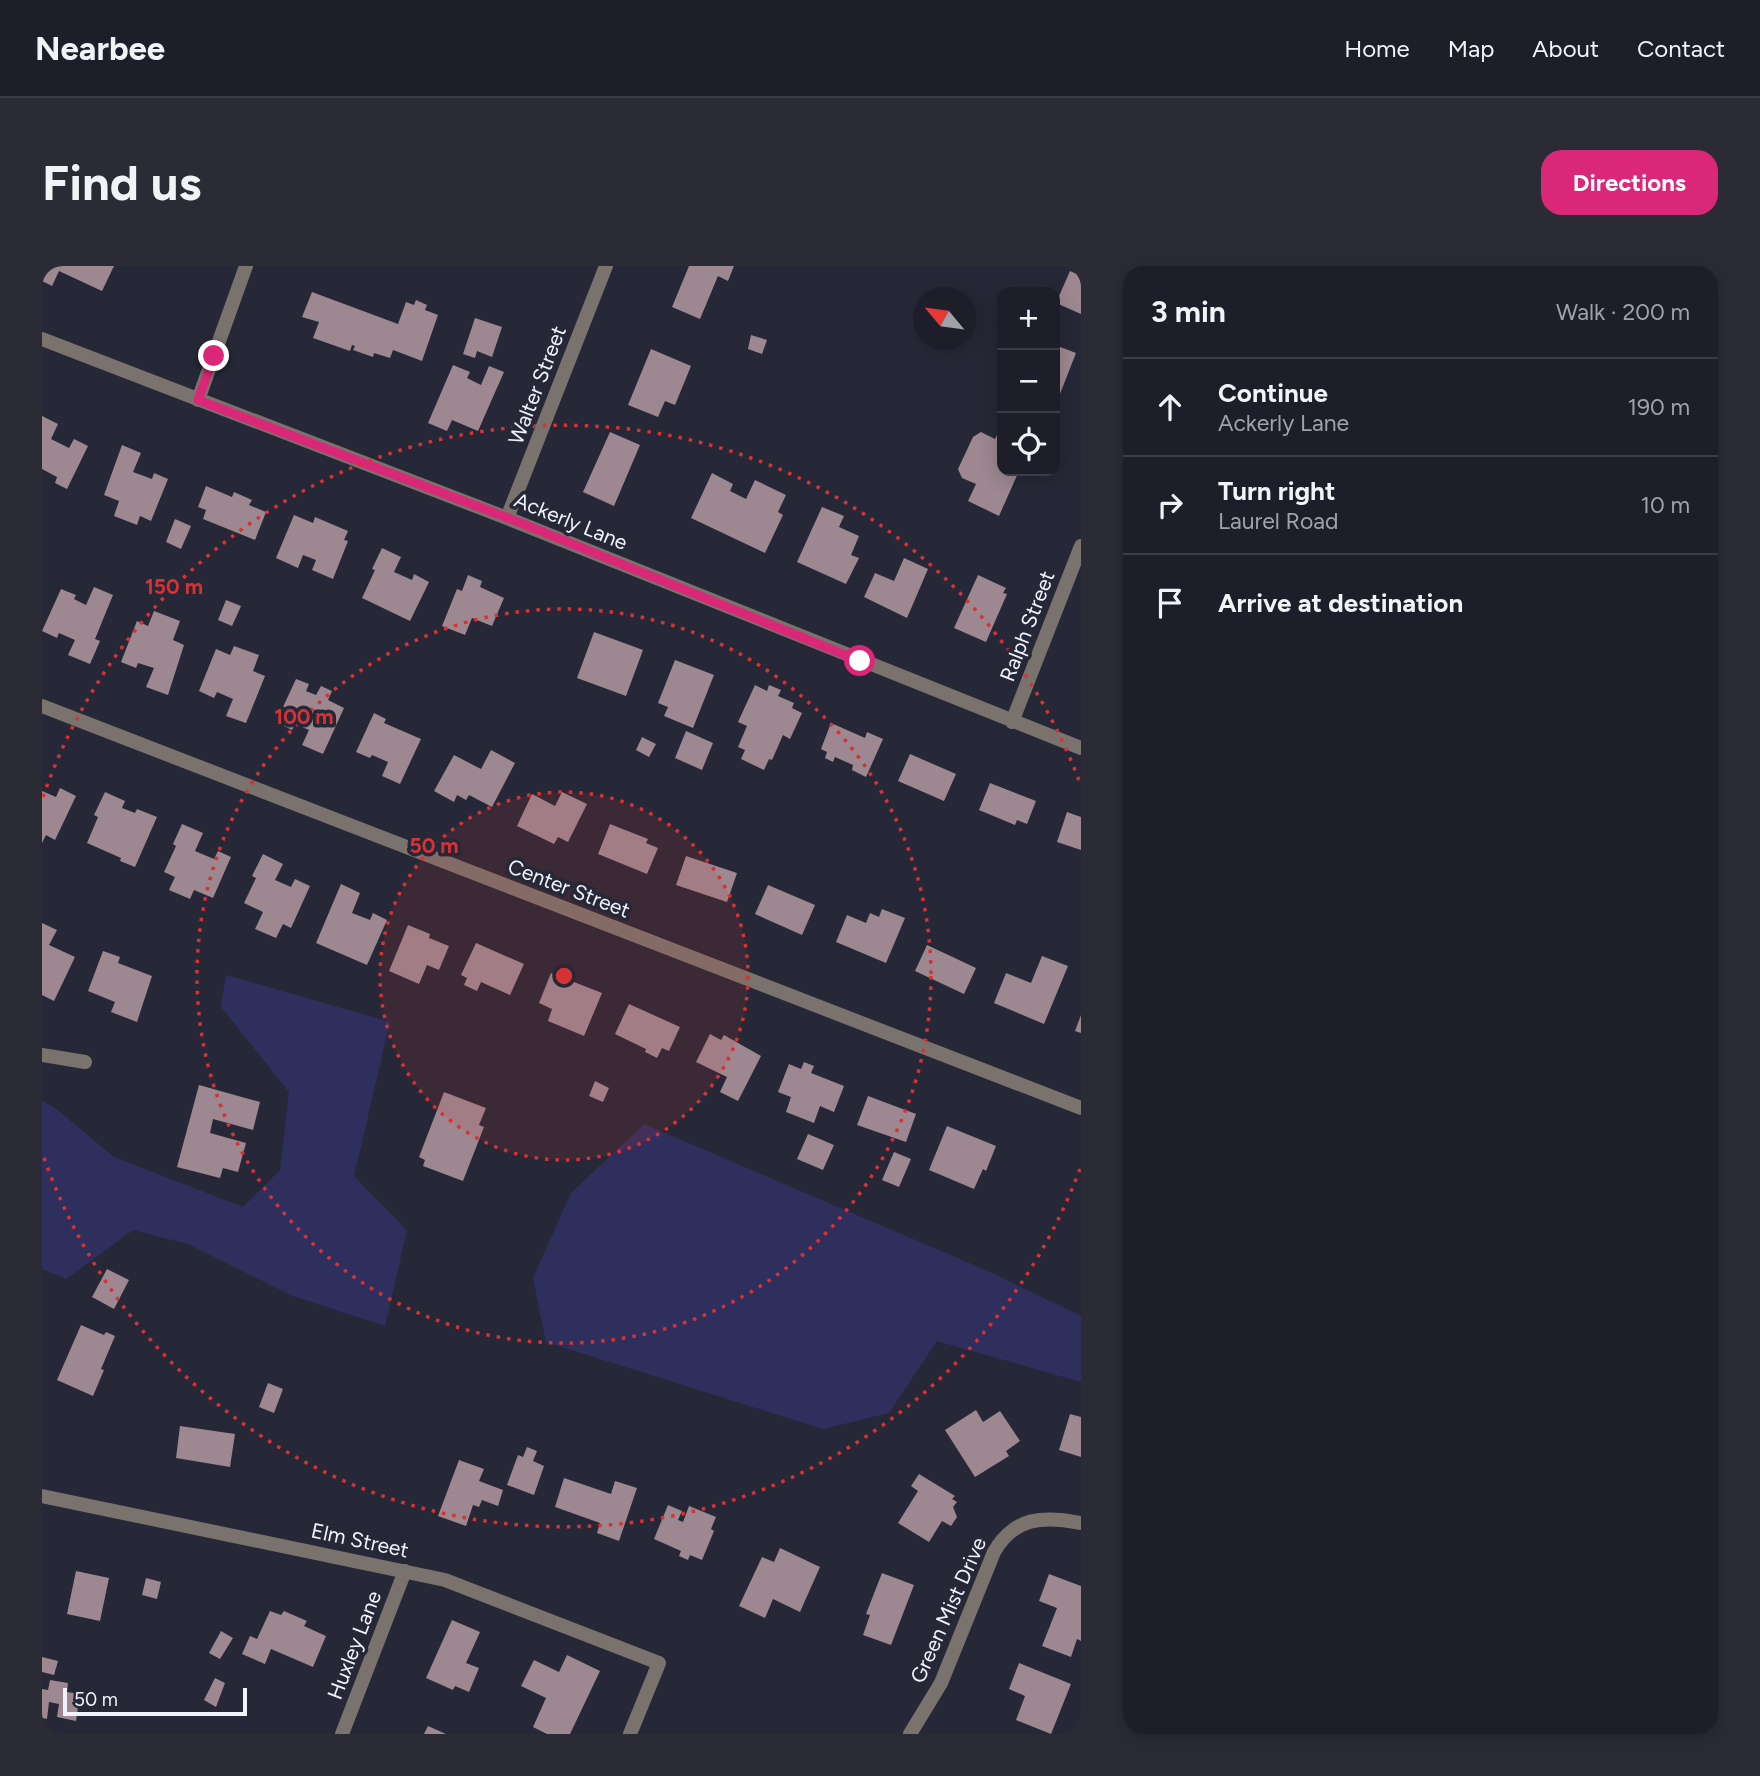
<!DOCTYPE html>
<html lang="en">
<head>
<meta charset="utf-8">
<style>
  :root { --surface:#1d1e29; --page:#2a2b35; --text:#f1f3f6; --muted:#a0a2a8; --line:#3b3c46; --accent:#db2777 }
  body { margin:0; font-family:Figtree,sans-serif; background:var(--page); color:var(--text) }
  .controls { position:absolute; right:21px; top:21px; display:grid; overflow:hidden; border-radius:14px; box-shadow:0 4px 18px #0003 }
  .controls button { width:63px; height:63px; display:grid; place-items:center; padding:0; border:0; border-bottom:2px solid var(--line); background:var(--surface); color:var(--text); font:35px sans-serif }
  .compass { position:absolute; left:871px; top:21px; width:63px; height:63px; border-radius:50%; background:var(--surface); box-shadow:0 4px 18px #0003; rotate:299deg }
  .scale { position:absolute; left:21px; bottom:18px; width:184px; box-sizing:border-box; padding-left:7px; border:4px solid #f0f2fc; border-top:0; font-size:19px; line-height:24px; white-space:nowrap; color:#f0f2fc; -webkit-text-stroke:5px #272837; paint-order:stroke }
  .stop { position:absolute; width:21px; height:21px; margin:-16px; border:5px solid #db2777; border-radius:50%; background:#fff }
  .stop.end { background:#db2777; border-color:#fff; box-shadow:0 2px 7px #0008 }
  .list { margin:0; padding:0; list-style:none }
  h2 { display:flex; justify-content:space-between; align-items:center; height:91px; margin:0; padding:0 28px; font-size:30px }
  h2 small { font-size:23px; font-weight:400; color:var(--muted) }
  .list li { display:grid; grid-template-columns:46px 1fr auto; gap:21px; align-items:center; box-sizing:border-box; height:98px; padding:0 28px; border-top:2px solid var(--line) }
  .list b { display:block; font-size:26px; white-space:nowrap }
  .list p { margin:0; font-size:23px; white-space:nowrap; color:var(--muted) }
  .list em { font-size:23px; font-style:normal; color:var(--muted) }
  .icon { flex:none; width:38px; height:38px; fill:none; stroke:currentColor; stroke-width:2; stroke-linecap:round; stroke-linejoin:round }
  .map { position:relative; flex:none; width:1039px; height:1468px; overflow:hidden; border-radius:21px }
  header { display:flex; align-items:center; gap:42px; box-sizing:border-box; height:98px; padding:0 35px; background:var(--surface); border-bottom:2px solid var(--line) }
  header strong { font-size:33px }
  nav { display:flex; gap:38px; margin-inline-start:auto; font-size:24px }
  .intro { display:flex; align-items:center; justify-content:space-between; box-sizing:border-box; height:168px; padding:0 42px }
  h1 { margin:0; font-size:49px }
  .button { padding:18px 32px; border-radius:21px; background:var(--accent); color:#fff; font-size:24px; font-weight:700 }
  main { display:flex; gap:42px; padding:0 42px }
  aside { flex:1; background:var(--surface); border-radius:21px; box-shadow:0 4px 18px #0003 }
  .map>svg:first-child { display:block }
  .green { fill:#2f2f5d }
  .building { fill:#9d8891 }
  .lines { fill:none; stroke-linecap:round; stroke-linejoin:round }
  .street { stroke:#7a736d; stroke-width:14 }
  .route { stroke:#db2777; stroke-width:9 }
  .ring { fill:none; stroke:#d73233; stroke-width:3.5; stroke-dasharray:3.5 7 }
  .labels { text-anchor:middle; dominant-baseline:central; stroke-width:7; stroke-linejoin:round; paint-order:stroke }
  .street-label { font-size:21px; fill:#f0f2fc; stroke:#272837 }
  .centre { fill:#d73233; stroke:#272837; stroke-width:3.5 }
  .ring-label { font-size:21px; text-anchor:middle; font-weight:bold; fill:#d73233; stroke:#272837; stroke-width:7; stroke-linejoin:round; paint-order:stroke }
</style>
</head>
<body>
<header>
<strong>Nearbee</strong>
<nav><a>Home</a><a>Map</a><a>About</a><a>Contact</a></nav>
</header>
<div class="intro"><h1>Find us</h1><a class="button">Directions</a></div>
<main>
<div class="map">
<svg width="1039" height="1468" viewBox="0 0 1039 1468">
  <rect width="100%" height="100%" fill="#272837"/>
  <path class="green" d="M 184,709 L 348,756 L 312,910 L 365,964 L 343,1060 L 251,1030 L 146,978 L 91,964 L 24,1013 L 0,1003 L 0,835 L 12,841 L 72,891 L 201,941 L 238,904 L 247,826 L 179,741 Z
    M 602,858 L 946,1005 L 1039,1050 L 1039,1116 L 895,1075 L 847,1147 L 781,1163 L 504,1076 L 491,1012 L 529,927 Z"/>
  <path class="building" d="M 1,0 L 72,0 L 60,25 L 17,5 L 10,20 L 0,15 Z
    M 647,0 L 692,0 L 686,15 L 676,10 L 658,53 L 630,41 Z
    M 1028,5 L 1039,10 L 1039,48 L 1014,37 Z
    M 270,26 L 356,58 L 364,36 L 372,39 L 374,34 L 385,39 L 383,44 L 396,49 L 380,95 L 351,84 L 348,92 L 332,87 L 331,91 L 311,84 L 313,80 L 310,79 L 308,85 L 271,72 L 277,56 L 260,51 Z
    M 433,52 L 460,61 L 450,91 L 435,85 L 433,92 L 421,88 Z
    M 709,69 L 725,74 L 720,88 L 706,83 Z
    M 1013,79 L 1034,87 L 1016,133 L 1013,131 Z
    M 609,83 L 649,100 L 633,139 L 623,135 L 616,151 L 586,139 Z
    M 411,99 L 428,106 L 425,112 L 439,119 L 447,100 L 462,106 L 436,165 L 410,154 L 405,165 L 386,157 Z
    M 0,150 L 16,158 L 9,173 L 27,182 L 32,173 L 46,180 L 25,223 L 13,217 L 15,211 L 0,203 Z
    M 568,166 L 598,179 L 572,240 L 541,226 Z
    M 939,166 L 953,173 L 956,167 L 960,169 L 960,205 L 977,205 L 957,250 L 926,235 L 934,218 L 920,212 L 916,203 L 931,171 Z
    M 80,179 L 99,187 L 91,206 L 110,213 L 112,207 L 126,213 L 109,255 L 98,250 L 95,259 L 72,250 L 77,235 L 62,229 Z
    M 670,207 L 691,218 L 688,225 L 704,233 L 713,214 L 744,229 L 736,246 L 741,249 L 723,287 L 649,252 Z
    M 164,220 L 190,231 L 192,226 L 210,234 L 207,239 L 224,246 L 213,274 L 161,253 L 164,244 L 156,241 Z
    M 780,241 L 802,250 L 797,261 L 817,270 L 809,289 L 817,292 L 804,318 L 755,296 Z
    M 252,249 L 271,257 L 273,251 L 306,265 L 302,274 L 306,275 L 291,313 L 270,304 L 274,294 L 261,289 L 256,302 L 234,292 Z
    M 133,253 L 149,260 L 139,283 L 124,276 Z
    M 340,282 L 359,291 L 352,306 L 370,314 L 372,308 L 387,316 L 368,355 L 320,332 L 333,304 L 330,303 Z
    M 862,292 L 886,303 L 865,352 L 822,331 L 833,307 L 852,315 Z
    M 426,309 L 440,315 L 438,321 L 462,332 L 450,360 L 430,352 L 423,369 L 400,360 L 415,323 L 420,325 Z
    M 936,309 L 964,322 L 961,327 L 965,328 L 944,376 L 912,362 Z
    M 52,321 L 71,329 L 53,373 L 58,375 L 48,398 L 26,389 L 33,374 L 17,367 L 15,372 L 0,365 L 19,323 L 34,329 L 32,333 L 44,339 Z
    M 184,334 L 199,340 L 190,360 L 176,354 Z
    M 112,345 L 138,355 L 131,374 L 142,379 L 126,429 L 104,421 L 112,402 L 96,397 L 94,402 L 79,396 L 95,355 L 106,360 Z
    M 552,366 L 601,384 L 584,430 L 535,412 Z
    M 192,380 L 217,389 L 211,405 L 223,410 L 204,457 L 184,450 L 191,433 L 175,426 L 172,432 L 157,425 L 174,383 L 188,389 Z
    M 633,394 L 672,409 L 651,462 L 622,450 L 626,441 L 616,437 Z
    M 254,413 L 267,418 L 264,425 L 274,429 L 279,420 L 290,425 L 286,434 L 302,442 L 281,488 L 260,479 L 267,464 L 253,458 L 250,464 L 234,456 Z
    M 713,419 L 725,425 L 727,419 L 739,424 L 736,430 L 752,437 L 750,442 L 760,447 L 748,473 L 741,469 L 730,494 L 727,493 L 722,504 L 699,493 L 703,484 L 696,481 L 705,460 L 696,456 Z
    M 332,447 L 344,453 L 342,457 L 379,473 L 358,518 L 340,510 L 346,496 L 330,489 L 328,492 L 314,486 Z
    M 789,457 L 823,472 L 825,466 L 841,473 L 824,511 L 810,504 L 811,499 L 793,491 L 791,496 L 783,492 L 785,486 L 779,483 Z
    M 644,465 L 671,477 L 660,504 L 633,492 Z
    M 600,471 L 614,478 L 607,491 L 594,484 Z
    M 449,484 L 473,497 L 450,541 L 427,529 L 424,534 L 415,529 L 412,536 L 392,525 L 412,489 L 439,503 Z
    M 868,488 L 914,508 L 902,535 L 856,515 Z
    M 948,517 L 994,535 L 985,558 L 975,554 L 973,559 L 937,544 Z
    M 18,522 L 34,530 L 13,574 L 4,569 L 0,577 L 0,525 L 14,531 Z
    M 63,526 L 83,535 L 80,542 L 93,547 L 95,543 L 115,551 L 93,601 L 78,595 L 79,592 L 45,577 L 56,551 L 52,549 Z
    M 520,526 L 545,538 L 526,576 L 516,571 L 512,578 L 475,560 L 490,528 L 513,540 Z
    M 1025,546 L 1039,551 L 1039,584 L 1015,576 Z
    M 140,558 L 161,567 L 153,585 L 172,593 L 176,585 L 189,591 L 171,632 L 152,624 L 148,633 L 127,624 L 133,611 L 122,606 L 134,580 L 131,578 Z
    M 568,558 L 606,573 L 604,577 L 616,582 L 605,608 L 556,588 Z
    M 221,588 L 241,598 L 233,614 L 249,621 L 253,613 L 268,620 L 249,662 L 241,658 L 234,672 L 213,663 L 221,646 L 202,637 L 214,612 L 210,610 Z
    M 644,590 L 695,607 L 685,636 L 634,619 Z
    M 299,618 L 318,627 L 310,647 L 328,654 L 331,647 L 345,654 L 325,699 L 274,677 Z
    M 726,619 L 773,639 L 760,669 L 713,648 Z
    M 840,643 L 863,652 L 844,697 L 794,676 L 805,649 L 824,657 L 828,647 L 837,651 Z
    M 0,657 L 15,664 L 7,679 L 33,691 L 12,735 L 0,729 Z
    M 366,659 L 388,668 L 387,672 L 407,680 L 397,704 L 385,699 L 377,718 L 347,705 Z
    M 434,677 L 482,698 L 468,729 L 439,716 L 435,725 L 422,719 L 425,712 L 419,709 Z
    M 885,679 L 934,702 L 922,728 L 873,705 Z
    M 61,685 L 78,691 L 76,697 L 110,710 L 95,756 L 69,746 L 73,736 L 46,725 Z
    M 1000,690 L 1026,700 L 1002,758 L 952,737 L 964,707 L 989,717 Z
    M 509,707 L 560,727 L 542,770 L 506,755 L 510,743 L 497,737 Z
    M 587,738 L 638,761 L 627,785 L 620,782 L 615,792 L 603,786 L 604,783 L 573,768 Z
    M 1039,749 L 1039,767 L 1033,765 Z
    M 668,768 L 679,774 L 682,769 L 719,790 L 696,835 L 678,826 L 685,811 L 654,796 Z
    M 762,796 L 772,800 L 769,807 L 802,820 L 792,846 L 778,840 L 772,857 L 744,846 L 749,831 L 736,826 L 747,798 L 759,803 Z
    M 553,815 L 567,822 L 561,836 L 547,830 Z
    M 157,819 L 218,836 L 211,864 L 171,853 L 168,867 L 204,877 L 196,906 L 181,902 L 178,912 L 135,901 Z
    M 402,826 L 444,842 L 437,859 L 442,861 L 421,915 L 381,900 L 383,894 L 377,891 Z
    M 826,830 L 874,848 L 864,876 L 815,859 Z
    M 905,860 L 954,880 L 944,905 L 941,903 L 932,923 L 887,904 Z
    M 766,868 L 792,879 L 781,904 L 755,893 Z
    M 852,886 L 869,893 L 857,921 L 840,914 Z
    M 65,1003 L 87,1014 L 72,1043 L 50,1031 Z
    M 39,1059 L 62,1069 L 64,1066 L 73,1070 L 59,1103 L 62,1104 L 51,1130 L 15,1114 Z
    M 226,1117 L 241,1123 L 232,1147 L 217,1141 Z
    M 934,1144 L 941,1156 L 958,1145 L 978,1175 L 964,1185 L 967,1190 L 933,1211 L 903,1164 Z
    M 1028,1148 L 1039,1151 L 1039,1191 L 1017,1184 Z
    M 138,1160 L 193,1168 L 188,1201 L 134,1192 Z
    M 485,1181 L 495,1185 L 491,1195 L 502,1200 L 492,1229 L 465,1219 L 476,1189 L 481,1191 Z
    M 417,1194 L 442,1203 L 437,1215 L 461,1224 L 456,1240 L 440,1234 L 437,1241 L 431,1239 L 424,1260 L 396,1250 Z
    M 877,1208 L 913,1230 L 910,1233 L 915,1236 L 911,1241 L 915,1251 L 909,1260 L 900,1255 L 887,1276 L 856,1257 L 876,1225 L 869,1220 Z
    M 522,1212 L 569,1228 L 573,1215 L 595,1222 L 577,1275 L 555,1267 L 558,1257 L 513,1241 Z
    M 626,1239 L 640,1245 L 636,1254 L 641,1256 L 647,1240 L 674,1251 L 669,1263 L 672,1265 L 660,1294 L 648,1289 L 646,1294 L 637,1290 L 639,1285 L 612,1273 Z
    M 738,1282 L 778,1301 L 758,1346 L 731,1333 L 723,1352 L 697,1340 L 720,1291 L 732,1296 Z
    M 34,1305 L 67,1312 L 58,1355 L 25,1348 Z
    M 840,1307 L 872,1319 L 849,1379 L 821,1369 L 828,1349 L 824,1348 Z
    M 1007,1308 L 1039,1320 L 1039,1375 L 1035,1373 L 1029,1391 L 1000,1380 L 1015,1342 L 997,1335 Z
    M 104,1312 L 119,1316 L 115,1333 L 100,1329 Z
    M 228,1345 L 239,1349 L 242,1345 L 265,1355 L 262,1360 L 284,1370 L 271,1401 L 229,1383 L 223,1398 L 200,1388 L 208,1370 L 215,1373 Z
    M 410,1354 L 438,1366 L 424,1397 L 437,1402 L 427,1426 L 413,1420 L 411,1424 L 384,1412 Z
    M 179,1365 L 191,1372 L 178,1393 L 167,1387 Z
    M 525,1389 L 558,1405 L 528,1468 L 505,1468 L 491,1461 L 504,1432 L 479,1420 L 492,1394 L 517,1406 Z
    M 0,1391 L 16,1395 L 12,1409 L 0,1406 Z
    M 977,1397 L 1029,1418 L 1009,1468 L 974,1454 L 983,1430 L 967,1423 Z
    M 173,1412 L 183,1417 L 174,1441 L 162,1434 Z
    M 8,1414 L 26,1417 L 25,1426 L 38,1428 L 34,1455 L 15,1451 L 17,1438 L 7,1436 L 5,1453 L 0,1452 L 0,1423 L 6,1424 Z
    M 386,1460 L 404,1468 L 382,1468 Z"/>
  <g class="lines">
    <path class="street" d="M 0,73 L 465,252 L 1039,482
      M 156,134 L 204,0
      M 465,252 L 564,0
      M 0,440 L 1039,842
      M 970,456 L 1039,280
      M 0,789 L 43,796
      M 0,1230 L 403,1314 L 617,1397 L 588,1468
      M 300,1468 L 363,1305
      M 868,1468 L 899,1417 L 952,1286 C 973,1250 1002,1250 1039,1257"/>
  </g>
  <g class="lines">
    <path class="route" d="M 172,90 L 156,134 L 466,252 L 818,395"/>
  </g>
  <circle cx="522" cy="710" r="184" fill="#d73233" fill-opacity=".12"/>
  <g class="ring">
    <circle cx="522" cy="710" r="184"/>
    <circle cx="522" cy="710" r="367"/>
    <path d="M1038 903A551 551 0 0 1 1 889M1 531A551 551 0 0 1 1038 517"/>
  </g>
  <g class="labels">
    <g class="street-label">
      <text transform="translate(495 119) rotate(-69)">Walter Street</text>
      <text transform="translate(529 255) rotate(22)">Ackerly Lane</text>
      <text transform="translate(985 360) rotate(-69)">Ralph Street</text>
      <text transform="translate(527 622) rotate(21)">Center Street</text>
      <text transform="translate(318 1274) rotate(12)">Elm Street</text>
      <text transform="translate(906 1344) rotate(-66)">Green Mist Drive</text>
      <text transform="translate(312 1379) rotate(-69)">Huxley Lane</text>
    </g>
  </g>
  <circle cx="522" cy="710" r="10" class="centre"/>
  <g class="ring-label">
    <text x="132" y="328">150 m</text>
    <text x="262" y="458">100 m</text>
    <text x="392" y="587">50 m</text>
  </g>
</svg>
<div class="controls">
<button>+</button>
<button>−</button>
<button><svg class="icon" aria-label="locate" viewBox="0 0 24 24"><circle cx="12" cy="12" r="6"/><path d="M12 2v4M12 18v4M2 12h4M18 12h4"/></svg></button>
</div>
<svg class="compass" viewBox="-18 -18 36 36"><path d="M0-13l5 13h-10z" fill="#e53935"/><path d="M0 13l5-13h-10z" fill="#a0a2a8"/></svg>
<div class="scale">50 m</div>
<div class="stop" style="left:818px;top:395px"></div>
<div class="stop end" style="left:172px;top:90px"></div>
</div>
<aside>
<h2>3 min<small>Walk · 200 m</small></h2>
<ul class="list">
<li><svg class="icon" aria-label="ahead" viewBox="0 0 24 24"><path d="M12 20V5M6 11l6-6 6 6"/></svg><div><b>Continue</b><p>Ackerly Lane</p></div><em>190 m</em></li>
<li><svg class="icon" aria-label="right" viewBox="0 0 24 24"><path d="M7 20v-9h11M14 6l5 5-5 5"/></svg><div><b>Turn right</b><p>Laurel Road</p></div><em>10 m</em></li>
<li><svg class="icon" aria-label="arrive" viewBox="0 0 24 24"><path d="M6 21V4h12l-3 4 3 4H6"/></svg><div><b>Arrive at destination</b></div></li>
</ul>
</aside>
</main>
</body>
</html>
